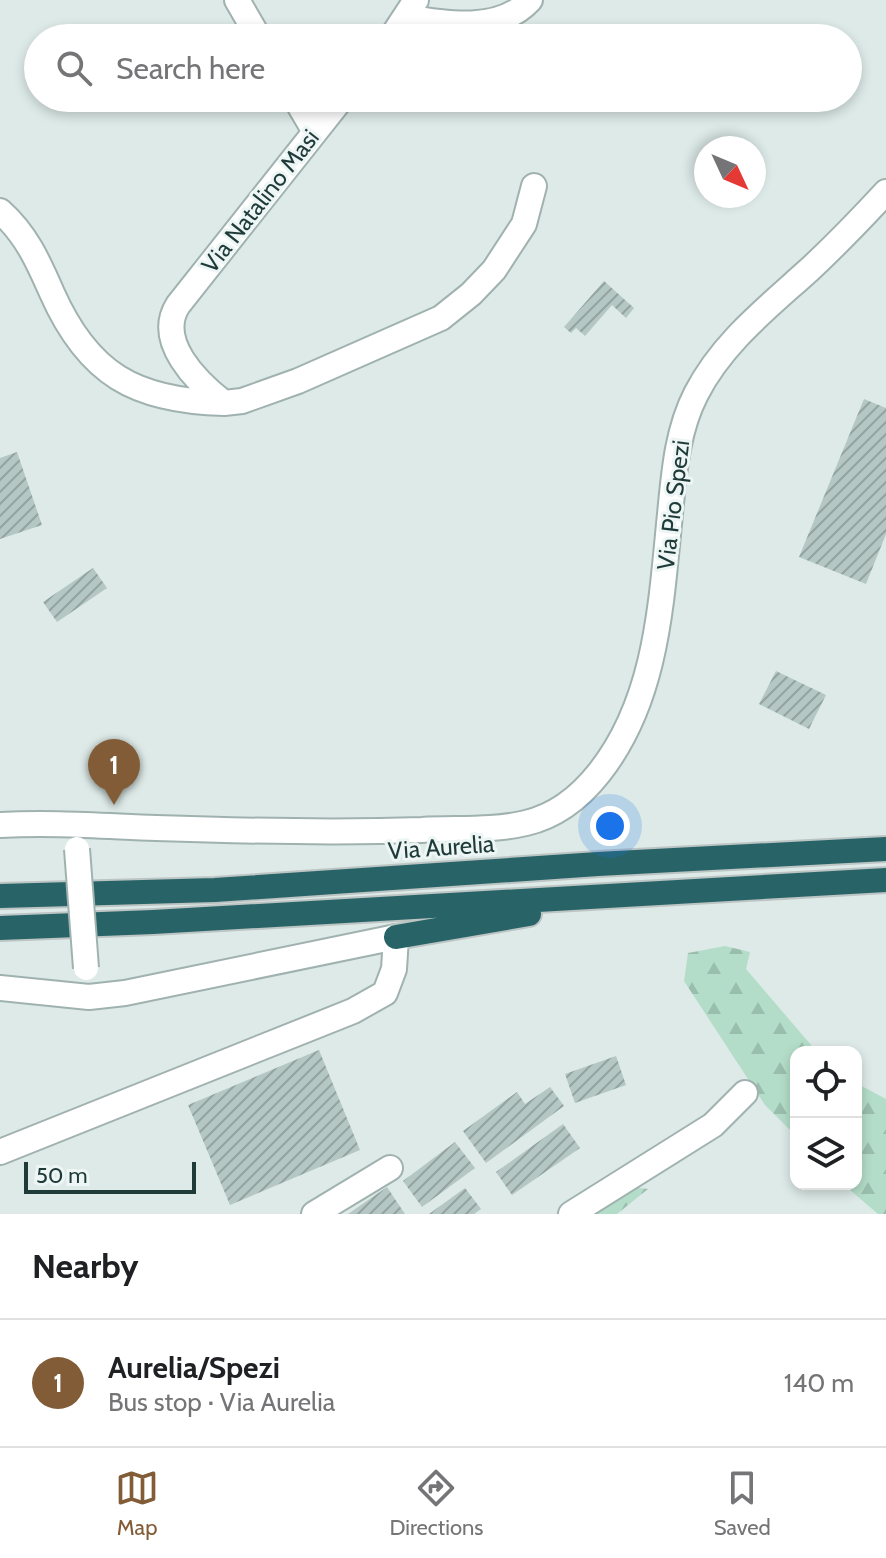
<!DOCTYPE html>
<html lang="en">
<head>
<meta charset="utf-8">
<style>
  :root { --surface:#fff; --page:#f6f6f6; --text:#202124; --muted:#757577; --line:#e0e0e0; --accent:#825c36 }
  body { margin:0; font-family:Cabin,sans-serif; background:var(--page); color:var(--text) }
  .controls { position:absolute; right:24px; bottom:24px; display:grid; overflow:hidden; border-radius:16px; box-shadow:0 4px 12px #0003 }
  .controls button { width:72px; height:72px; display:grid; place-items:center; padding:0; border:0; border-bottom:2px solid var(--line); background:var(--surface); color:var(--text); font:40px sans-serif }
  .compass { position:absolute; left:694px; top:136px; width:72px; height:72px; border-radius:50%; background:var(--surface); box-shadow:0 4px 12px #0003; rotate:134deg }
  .scale { position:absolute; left:24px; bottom:20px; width:172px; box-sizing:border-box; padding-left:8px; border:4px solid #1e3a39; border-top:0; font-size:22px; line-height:28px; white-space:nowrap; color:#1e3a39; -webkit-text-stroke:6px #edf6f4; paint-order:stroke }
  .you { position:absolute; left:610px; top:826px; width:28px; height:28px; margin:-20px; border:6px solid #fff; border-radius:50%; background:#1a73e8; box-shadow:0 0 0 12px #1a73e833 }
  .badge { display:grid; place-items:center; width:52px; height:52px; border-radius:50%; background:var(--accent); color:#fff; font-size:26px; font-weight:700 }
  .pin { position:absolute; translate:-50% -66px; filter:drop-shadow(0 2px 4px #0008) }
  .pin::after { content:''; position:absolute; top:42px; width:28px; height:24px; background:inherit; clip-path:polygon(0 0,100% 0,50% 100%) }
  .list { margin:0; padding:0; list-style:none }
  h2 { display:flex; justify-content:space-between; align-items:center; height:104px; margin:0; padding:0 32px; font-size:34px }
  h2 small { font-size:26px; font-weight:400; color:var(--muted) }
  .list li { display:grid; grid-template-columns:52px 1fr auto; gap:24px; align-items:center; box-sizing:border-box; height:128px; padding:0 32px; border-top:2px solid var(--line) }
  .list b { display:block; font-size:30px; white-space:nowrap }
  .list p { margin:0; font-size:26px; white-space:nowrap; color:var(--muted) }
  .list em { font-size:26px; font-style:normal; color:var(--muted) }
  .icon { flex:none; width:44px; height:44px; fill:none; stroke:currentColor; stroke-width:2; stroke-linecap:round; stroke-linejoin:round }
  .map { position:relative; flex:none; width:886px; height:1214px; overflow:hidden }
  .search { position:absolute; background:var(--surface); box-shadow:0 4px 12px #0003; left:24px; right:24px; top:24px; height:88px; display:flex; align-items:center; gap:20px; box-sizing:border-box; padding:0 28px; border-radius:44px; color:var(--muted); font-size:30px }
  .sheet { height:232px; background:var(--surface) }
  nav { display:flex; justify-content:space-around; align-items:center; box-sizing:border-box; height:112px; border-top:2px solid var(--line); background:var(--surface); font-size:22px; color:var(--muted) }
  nav a { display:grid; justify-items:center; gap:4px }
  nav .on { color:var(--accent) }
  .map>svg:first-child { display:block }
  .forest { fill:url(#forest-firs) }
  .building { fill:url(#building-hatch) }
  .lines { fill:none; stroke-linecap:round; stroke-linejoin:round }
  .minor-casing { stroke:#a0b2af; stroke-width:28 }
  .highway-casing { stroke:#bcc4c4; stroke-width:28 }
  .minor { stroke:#fff; stroke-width:24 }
  .highway { stroke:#286467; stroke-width:24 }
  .minor-bridge-casing { stroke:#a0b2af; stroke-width:28; stroke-linecap:butt }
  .minor-bridge { stroke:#fff; stroke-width:24 }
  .labels { text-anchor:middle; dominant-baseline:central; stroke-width:6; stroke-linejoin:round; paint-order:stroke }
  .street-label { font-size:24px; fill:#1e3a39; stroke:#edf6f4 }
</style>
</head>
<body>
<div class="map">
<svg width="886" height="1214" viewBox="0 0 886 1214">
  <defs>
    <pattern id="forest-firs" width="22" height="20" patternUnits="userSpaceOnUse" patternTransform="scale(2)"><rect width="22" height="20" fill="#b4ddc9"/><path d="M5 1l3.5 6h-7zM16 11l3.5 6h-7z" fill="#9abead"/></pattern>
    <pattern id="building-hatch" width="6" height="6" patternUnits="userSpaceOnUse" patternTransform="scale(2)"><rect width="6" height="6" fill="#b5c7c4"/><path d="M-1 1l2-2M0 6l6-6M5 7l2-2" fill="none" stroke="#93a3a0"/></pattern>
  </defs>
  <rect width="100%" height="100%" fill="#ddeae7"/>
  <path class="forest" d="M 725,946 L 750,952 L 746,969 L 817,1052 L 796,1052 L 796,1136 L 765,1105 L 684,981 L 688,953 Z
    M 856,1083 L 886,1099 L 886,1214 L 878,1214 L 843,1184 L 856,1184 Z
    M 631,1187 L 648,1189 L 617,1214 L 590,1214 Z"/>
  <path class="building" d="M 604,281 L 634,308 L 626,318 L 612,305 L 585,336 L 576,328 L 571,333 L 564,327 Z
    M 864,399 L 886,408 L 886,534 L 866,584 L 799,557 Z
    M 17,452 L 42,525 L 0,539 L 0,458 Z
    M 93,568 L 107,588 L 57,622 L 43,602 Z
    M 776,671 L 826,695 L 809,729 L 759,704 Z
    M 319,1050 L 360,1150 L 230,1205 L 188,1105 Z
    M 616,1056 L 626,1085 L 575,1103 L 565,1074 Z
    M 550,1087 L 564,1106 L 486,1163 L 463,1131 L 517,1092 L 525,1104 Z
    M 563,1124 L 580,1148 L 512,1195 L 496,1172 Z
    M 455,1142 L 475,1168 L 422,1207 L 403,1181 Z
    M 387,1187 L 405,1214 L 348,1214 Z
    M 465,1188 L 481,1209 L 474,1214 L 429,1214 Z"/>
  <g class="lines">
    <g class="minor-casing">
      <path id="minor" d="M 237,0 L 259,38
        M 406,17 C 446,24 500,33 530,0
        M 391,38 L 416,0
        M 295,98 L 315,132
        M 342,98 L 178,305 C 155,341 197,382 224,403 L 242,401 L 298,381 L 441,318 L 471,294 L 494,270 L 524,224 L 534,186
        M 0,211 C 26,234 38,261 52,293 C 88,374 135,401 224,403
        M 0,825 C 52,822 103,826 156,828 C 244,831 334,833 422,830 C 455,828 493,831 526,823 C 556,816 580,797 599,773 C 657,700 661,604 670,514 C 674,473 677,431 696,394 C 722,343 767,308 809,270 C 836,245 861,219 886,192
        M 0,988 L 89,997 L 125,993 L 396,937 L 394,969 L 385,993 L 353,1011 L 0,1152
        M 314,1214 L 390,1168
        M 571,1214 L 713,1125 L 745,1093"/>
    </g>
    <g class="highway-casing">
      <path id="highway" d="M 0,896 L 215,890 L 598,864 L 886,849
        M 0,928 L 153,922 L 886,880
        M 396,937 L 529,914"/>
    </g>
    <use href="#minor" class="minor"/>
    <use href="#highway" class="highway"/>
    <g class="minor-bridge-casing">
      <path id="minor-bridge" d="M 77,849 L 86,968"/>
    </g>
    <use href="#minor-bridge" class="minor-bridge"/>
  </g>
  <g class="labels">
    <g class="street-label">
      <text transform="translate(260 201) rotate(-52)">Via Natalino Masi</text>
      <text transform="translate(673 505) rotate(-83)">Via Pio Spezi</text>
      <text transform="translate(441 847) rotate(-4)">Via Aurelia</text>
    </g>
  </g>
</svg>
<div class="controls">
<button><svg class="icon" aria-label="locate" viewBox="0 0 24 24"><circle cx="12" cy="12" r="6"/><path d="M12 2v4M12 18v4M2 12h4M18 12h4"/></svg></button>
<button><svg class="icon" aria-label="layers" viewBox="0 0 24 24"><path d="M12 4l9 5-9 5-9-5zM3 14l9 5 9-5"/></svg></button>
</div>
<svg class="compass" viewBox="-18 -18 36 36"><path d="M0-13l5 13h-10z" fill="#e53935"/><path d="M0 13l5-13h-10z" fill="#757577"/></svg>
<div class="scale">50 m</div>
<div class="you"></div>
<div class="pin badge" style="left:114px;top:805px">1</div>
<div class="search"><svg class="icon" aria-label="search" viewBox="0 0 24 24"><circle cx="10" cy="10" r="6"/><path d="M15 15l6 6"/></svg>Search here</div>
</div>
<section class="sheet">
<h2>Nearby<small></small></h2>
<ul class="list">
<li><span class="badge">1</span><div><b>Aurelia/Spezi</b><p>Bus stop · Via Aurelia</p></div><em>140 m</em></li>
</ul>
</section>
<nav>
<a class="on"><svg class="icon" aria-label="map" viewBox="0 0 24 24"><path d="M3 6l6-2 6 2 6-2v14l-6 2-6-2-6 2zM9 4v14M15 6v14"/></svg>Map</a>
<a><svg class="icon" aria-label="directions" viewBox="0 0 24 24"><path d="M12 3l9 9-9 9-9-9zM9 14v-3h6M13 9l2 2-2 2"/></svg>Directions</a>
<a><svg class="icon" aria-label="saved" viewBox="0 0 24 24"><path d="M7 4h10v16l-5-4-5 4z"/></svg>Saved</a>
</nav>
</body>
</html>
